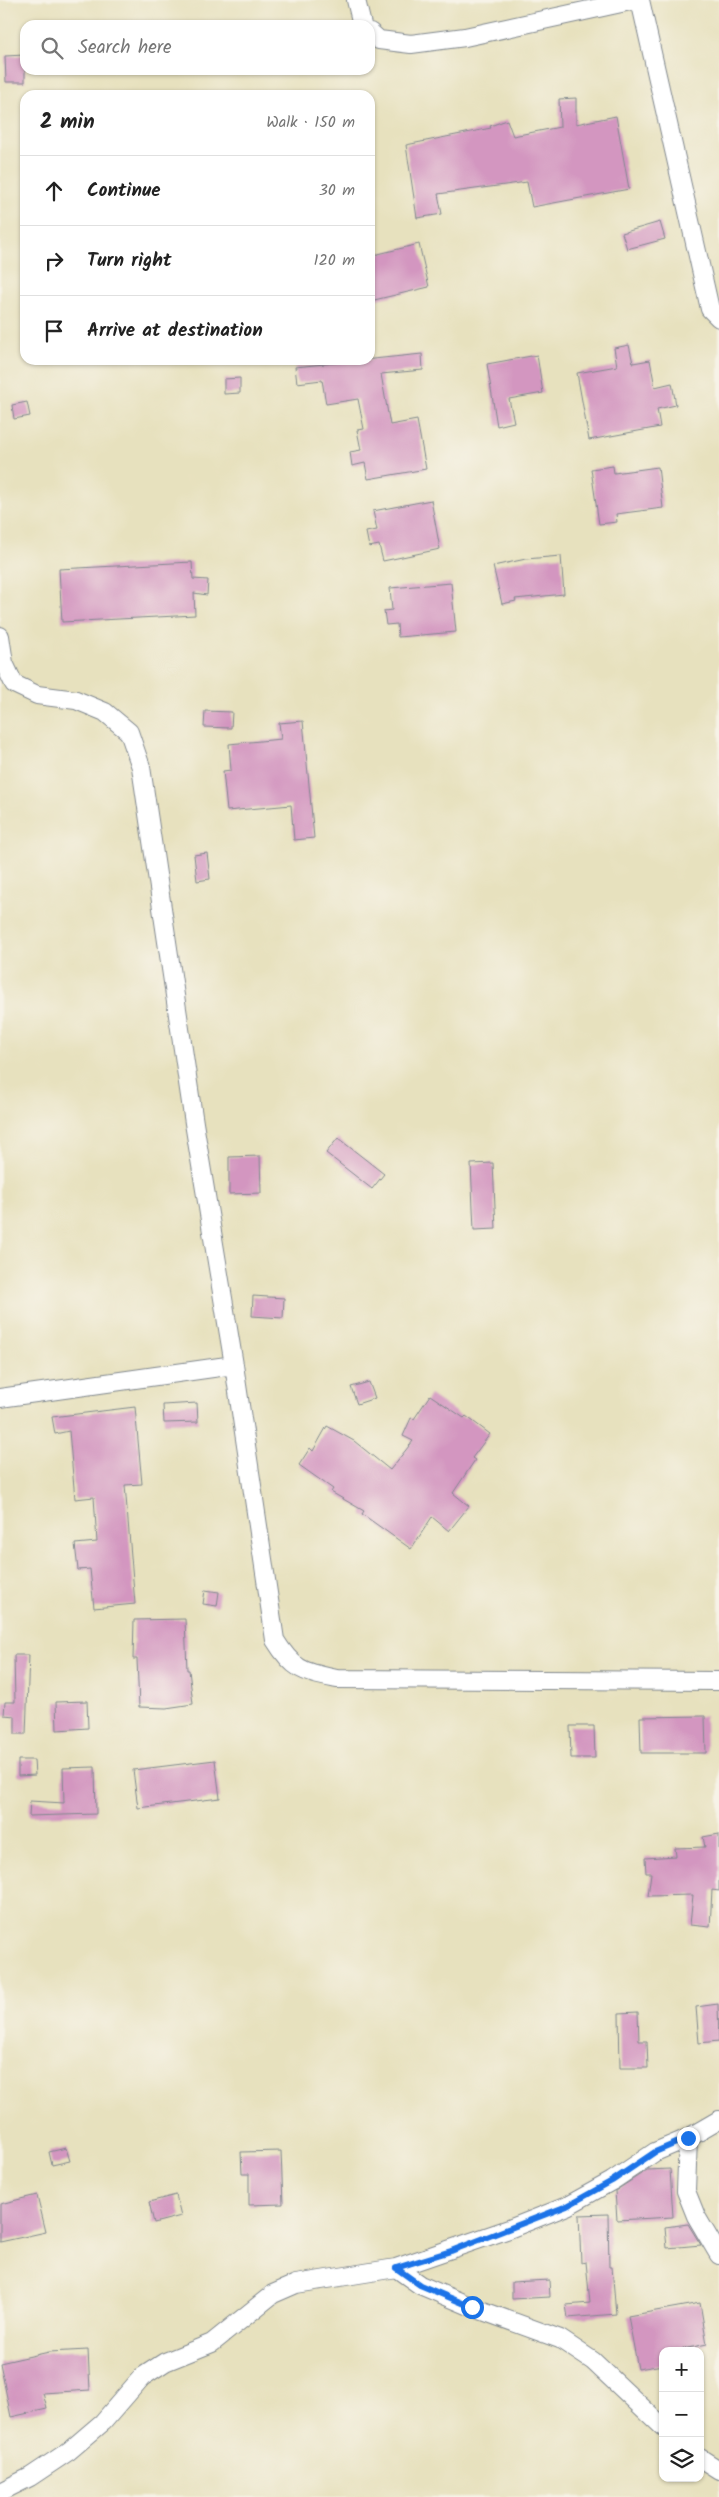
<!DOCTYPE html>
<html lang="en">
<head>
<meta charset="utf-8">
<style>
  :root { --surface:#fff; --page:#f2f2f2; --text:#222; --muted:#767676; --line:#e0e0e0 }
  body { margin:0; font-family:Kalam,sans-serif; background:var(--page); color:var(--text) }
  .controls { position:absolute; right:15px; bottom:15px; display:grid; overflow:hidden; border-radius:10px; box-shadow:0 1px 4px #0004 }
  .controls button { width:45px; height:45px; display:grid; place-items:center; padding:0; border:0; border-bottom:1px solid var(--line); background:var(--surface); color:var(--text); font:25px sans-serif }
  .stop { position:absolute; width:15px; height:15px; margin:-11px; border:4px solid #1a73e8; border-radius:50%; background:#fff }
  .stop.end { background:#1a73e8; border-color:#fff; box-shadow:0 1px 5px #0008 }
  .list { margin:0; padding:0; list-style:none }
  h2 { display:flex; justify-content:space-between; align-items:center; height:65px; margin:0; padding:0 20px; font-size:21px }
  h2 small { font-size:16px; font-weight:400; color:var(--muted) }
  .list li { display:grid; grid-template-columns:32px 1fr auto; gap:15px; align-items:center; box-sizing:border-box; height:70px; padding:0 20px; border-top:1px solid var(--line) }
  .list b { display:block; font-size:19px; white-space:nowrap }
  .list em { font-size:16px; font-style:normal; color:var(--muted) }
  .icon { flex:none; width:28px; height:28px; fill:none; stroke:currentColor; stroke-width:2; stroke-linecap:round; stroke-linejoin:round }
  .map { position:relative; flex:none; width:719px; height:2497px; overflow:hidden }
  .search { position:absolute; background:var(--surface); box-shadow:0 1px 4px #0004; left:20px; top:20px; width:355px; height:55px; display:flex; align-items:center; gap:12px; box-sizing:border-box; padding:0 18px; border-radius:15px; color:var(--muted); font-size:19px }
  .panel { position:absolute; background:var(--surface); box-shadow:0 1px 4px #0004; left:20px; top:90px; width:355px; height:275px; border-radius:15px }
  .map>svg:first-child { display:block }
  .building { fill:#d396c0 }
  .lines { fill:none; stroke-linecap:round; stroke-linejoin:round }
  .minor-casing { stroke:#81888e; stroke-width:20 }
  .minor { stroke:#fff; stroke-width:18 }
  .route { stroke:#1a73e8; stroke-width:6 }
</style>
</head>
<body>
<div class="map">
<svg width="719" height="2497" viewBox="0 0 719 2497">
  <rect width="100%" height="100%" fill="#f7f3e8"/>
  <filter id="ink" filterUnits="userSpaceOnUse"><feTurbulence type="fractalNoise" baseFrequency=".02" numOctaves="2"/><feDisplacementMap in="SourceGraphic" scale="10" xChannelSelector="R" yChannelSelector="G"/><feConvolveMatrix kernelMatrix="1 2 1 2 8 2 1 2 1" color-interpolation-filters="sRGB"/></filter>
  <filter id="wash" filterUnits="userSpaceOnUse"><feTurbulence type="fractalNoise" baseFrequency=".0096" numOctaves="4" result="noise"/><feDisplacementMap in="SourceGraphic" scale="20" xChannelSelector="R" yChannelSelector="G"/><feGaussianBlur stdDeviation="1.12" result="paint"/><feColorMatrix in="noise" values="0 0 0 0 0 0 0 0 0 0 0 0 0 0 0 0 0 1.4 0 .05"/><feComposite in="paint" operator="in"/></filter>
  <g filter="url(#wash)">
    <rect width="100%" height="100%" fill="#e7e1be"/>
    <g id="blocks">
      <path class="building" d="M 25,55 L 25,82 L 6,82 L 5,56 Z
        M 576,98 L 576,124 L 616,116 L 629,189 L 532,207 L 527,182 L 438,194 L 442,214 L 417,218 L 406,145 L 491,128 L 490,126 L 507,120 L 513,136 L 560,127 L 559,99 Z
        M 660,222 L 665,239 L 627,249 L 622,233 Z
        M 419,244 L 429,287 L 370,301 L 370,256 Z
        M 629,345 L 633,363 L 650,360 L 655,387 L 672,383 L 676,405 L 657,409 L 660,427 L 589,440 L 577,373 L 617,366 L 614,348 Z
        M 422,354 L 423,370 L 381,374 L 390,425 L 417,420 L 426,469 L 368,479 L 365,463 L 352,466 L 350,452 L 361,450 L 357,430 L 364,429 L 358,399 L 326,404 L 322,380 L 297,383 L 295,367 Z
        M 537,355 L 543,393 L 509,399 L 514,422 L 497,426 L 487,364 Z
        M 240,378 L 240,393 L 224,394 L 224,379 Z
        M 27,402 L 30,416 L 14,419 L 12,405 Z
        M 613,466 L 614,473 L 658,467 L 663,508 L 616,514 L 617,522 L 599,524 L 591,469 Z
        M 431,500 L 440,549 L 383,561 L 379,545 L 369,547 L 366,532 L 377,530 L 373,511 Z
        M 561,556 L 564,594 L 515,599 L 516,601 L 502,604 L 493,566 L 526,559 Z
        M 192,562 L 193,579 L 208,580 L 207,595 L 194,593 L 195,615 L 62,622 L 59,569 Z
        M 451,583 L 456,632 L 398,637 L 397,624 L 386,625 L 384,611 L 392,610 L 390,588 Z
        M 205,711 L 232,712 L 231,728 L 204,727 Z
        M 303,721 L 314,838 L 294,840 L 291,805 L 227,811 L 223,771 L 231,770 L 229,744 L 281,739 L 279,723 Z
        M 207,853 L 210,879 L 197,881 L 194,855 Z
        M 338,1138 L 384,1174 L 372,1189 L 326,1153 Z
        M 260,1156 L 261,1193 L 229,1194 L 229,1157 Z
        M 493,1163 L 496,1229 L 474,1230 L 471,1164 Z
        M 253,1296 L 284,1298 L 283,1318 L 252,1316 Z
        M 369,1382 L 375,1398 L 357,1404 L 351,1387 Z
        M 430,1395 L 464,1418 L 466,1416 L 490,1434 L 472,1458 L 475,1460 L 453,1493 L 469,1506 L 449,1531 L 432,1517 L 411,1549 L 362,1514 L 364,1511 L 331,1492 L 333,1489 L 299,1465 L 310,1448 L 313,1451 L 327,1426 L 354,1441 L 390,1470 L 413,1441 L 403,1436 L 411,1418 L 414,1419 Z
        M 197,1403 L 198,1422 L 164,1423 L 163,1405 Z
        M 135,1407 L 142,1484 L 125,1485 L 135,1604 L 94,1608 L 90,1569 L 78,1570 L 75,1544 L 97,1542 L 94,1497 L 75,1499 L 69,1431 L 55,1434 L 52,1417 Z
        M 205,1590 L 219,1592 L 217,1606 L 203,1604 Z
        M 185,1619 L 187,1670 L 189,1670 L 193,1704 L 166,1708 L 139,1707 L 137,1659 L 133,1659 L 134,1620 Z
        M 14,1655 L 29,1655 L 26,1734 L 15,1734 L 15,1716 L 4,1715 L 5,1702 L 15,1702 Z
        M 87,1701 L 88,1728 L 57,1730 L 56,1702 Z
        M 705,1716 L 706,1753 L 641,1753 L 640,1717 Z
        M 570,1726 L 594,1726 L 595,1758 L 571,1758 Z
        M 18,1760 L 34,1760 L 35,1775 L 18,1776 Z
        M 215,1760 L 220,1798 L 138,1808 L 133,1770 Z
        M 95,1767 L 96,1814 L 29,1816 L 30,1801 L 64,1803 L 63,1768 Z
        M 719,1834 L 719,1891 L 712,1890 L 710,1927 L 690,1925 L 693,1895 L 648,1896 L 651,1873 L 646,1873 L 645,1858 L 676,1856 L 675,1848 L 705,1847 L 703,1837 Z
        M 718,2004 L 719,2041 L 699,2043 L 696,2007 Z
        M 638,2012 L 639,2041 L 647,2041 L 648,2068 L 620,2068 L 619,2013 Z
        M 66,2148 L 70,2161 L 52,2165 L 49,2152 Z
        M 281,2151 L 283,2204 L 249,2205 L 249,2174 L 242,2174 L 241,2152 Z
        M 670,2169 L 673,2217 L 617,2220 L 615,2191 L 647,2170 Z
        M 37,2195 L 46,2232 L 0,2242 L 0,2204 Z
        M 176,2195 L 181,2216 L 154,2223 L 149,2202 Z
        M 608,2214 L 609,2267 L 612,2267 L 616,2314 L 568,2318 L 566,2305 L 590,2303 L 586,2262 L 581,2263 L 579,2215 Z
        M 688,2224 L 701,2245 L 667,2248 L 665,2227 Z
        M 549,2280 L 550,2297 L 512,2299 L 512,2282 Z
        M 700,2303 L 707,2344 L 683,2349 L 683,2351 L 663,2351 L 663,2365 L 638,2369 L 628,2316 Z
        M 88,2350 L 90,2390 L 43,2393 L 47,2409 L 11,2417 L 0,2363 L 49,2352 Z"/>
    </g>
  </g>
  <g filter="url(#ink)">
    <use href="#blocks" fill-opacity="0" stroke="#81888e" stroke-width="1"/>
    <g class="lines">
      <g class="minor-casing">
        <path id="minor" d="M 356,0 L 362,25
          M 640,0 L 710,309 L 719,318
          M 370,32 L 379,40 L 411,44 L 465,37 L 635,0
          M 0,636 L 4,663 L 14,684 L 37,695 L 76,700 L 105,712 L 129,732 L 141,767 L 194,1123 L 234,1365
          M 0,1398 L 234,1365 L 275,1640 C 294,1671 304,1672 337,1679 L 719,1681
          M 688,2138 L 686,2191 L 696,2216 L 719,2255
          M 396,2268 L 420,2285 L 472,2307 L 560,2339 L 593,2361 L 663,2427
          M 700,2458 L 719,2470
          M 0,2492 L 30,2477 L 69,2451 L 103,2422 L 142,2377 L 165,2362 L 212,2343 L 273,2294 L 296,2284 L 396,2268 L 509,2229 L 567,2206 L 612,2181 L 655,2152 L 688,2138 L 719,2120"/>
      </g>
      <use href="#minor" class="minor"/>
    </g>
  </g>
  <g class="lines" filter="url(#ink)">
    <path class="route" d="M 472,2307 L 420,2285 L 396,2268 L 451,2251 L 567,2206 L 612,2181 L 655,2152 L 688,2138"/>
  </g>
</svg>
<div class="controls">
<button>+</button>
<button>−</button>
<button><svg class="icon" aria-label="layers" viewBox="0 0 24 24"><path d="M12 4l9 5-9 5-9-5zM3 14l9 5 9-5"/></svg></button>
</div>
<div class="stop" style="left:472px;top:2307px"></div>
<div class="stop end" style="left:688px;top:2138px"></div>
<div class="search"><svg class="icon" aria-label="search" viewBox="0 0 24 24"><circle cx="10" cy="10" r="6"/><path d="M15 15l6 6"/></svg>Search here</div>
<section class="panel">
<h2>2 min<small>Walk · 150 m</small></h2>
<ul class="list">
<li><svg class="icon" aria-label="ahead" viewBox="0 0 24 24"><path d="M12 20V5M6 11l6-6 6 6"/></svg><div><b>Continue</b></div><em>30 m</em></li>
<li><svg class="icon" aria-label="right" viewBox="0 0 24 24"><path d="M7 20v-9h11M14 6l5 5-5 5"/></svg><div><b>Turn right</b></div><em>120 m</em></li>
<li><svg class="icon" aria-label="arrive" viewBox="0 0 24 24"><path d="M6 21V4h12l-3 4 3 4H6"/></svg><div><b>Arrive at destination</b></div></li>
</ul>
</section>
</div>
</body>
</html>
